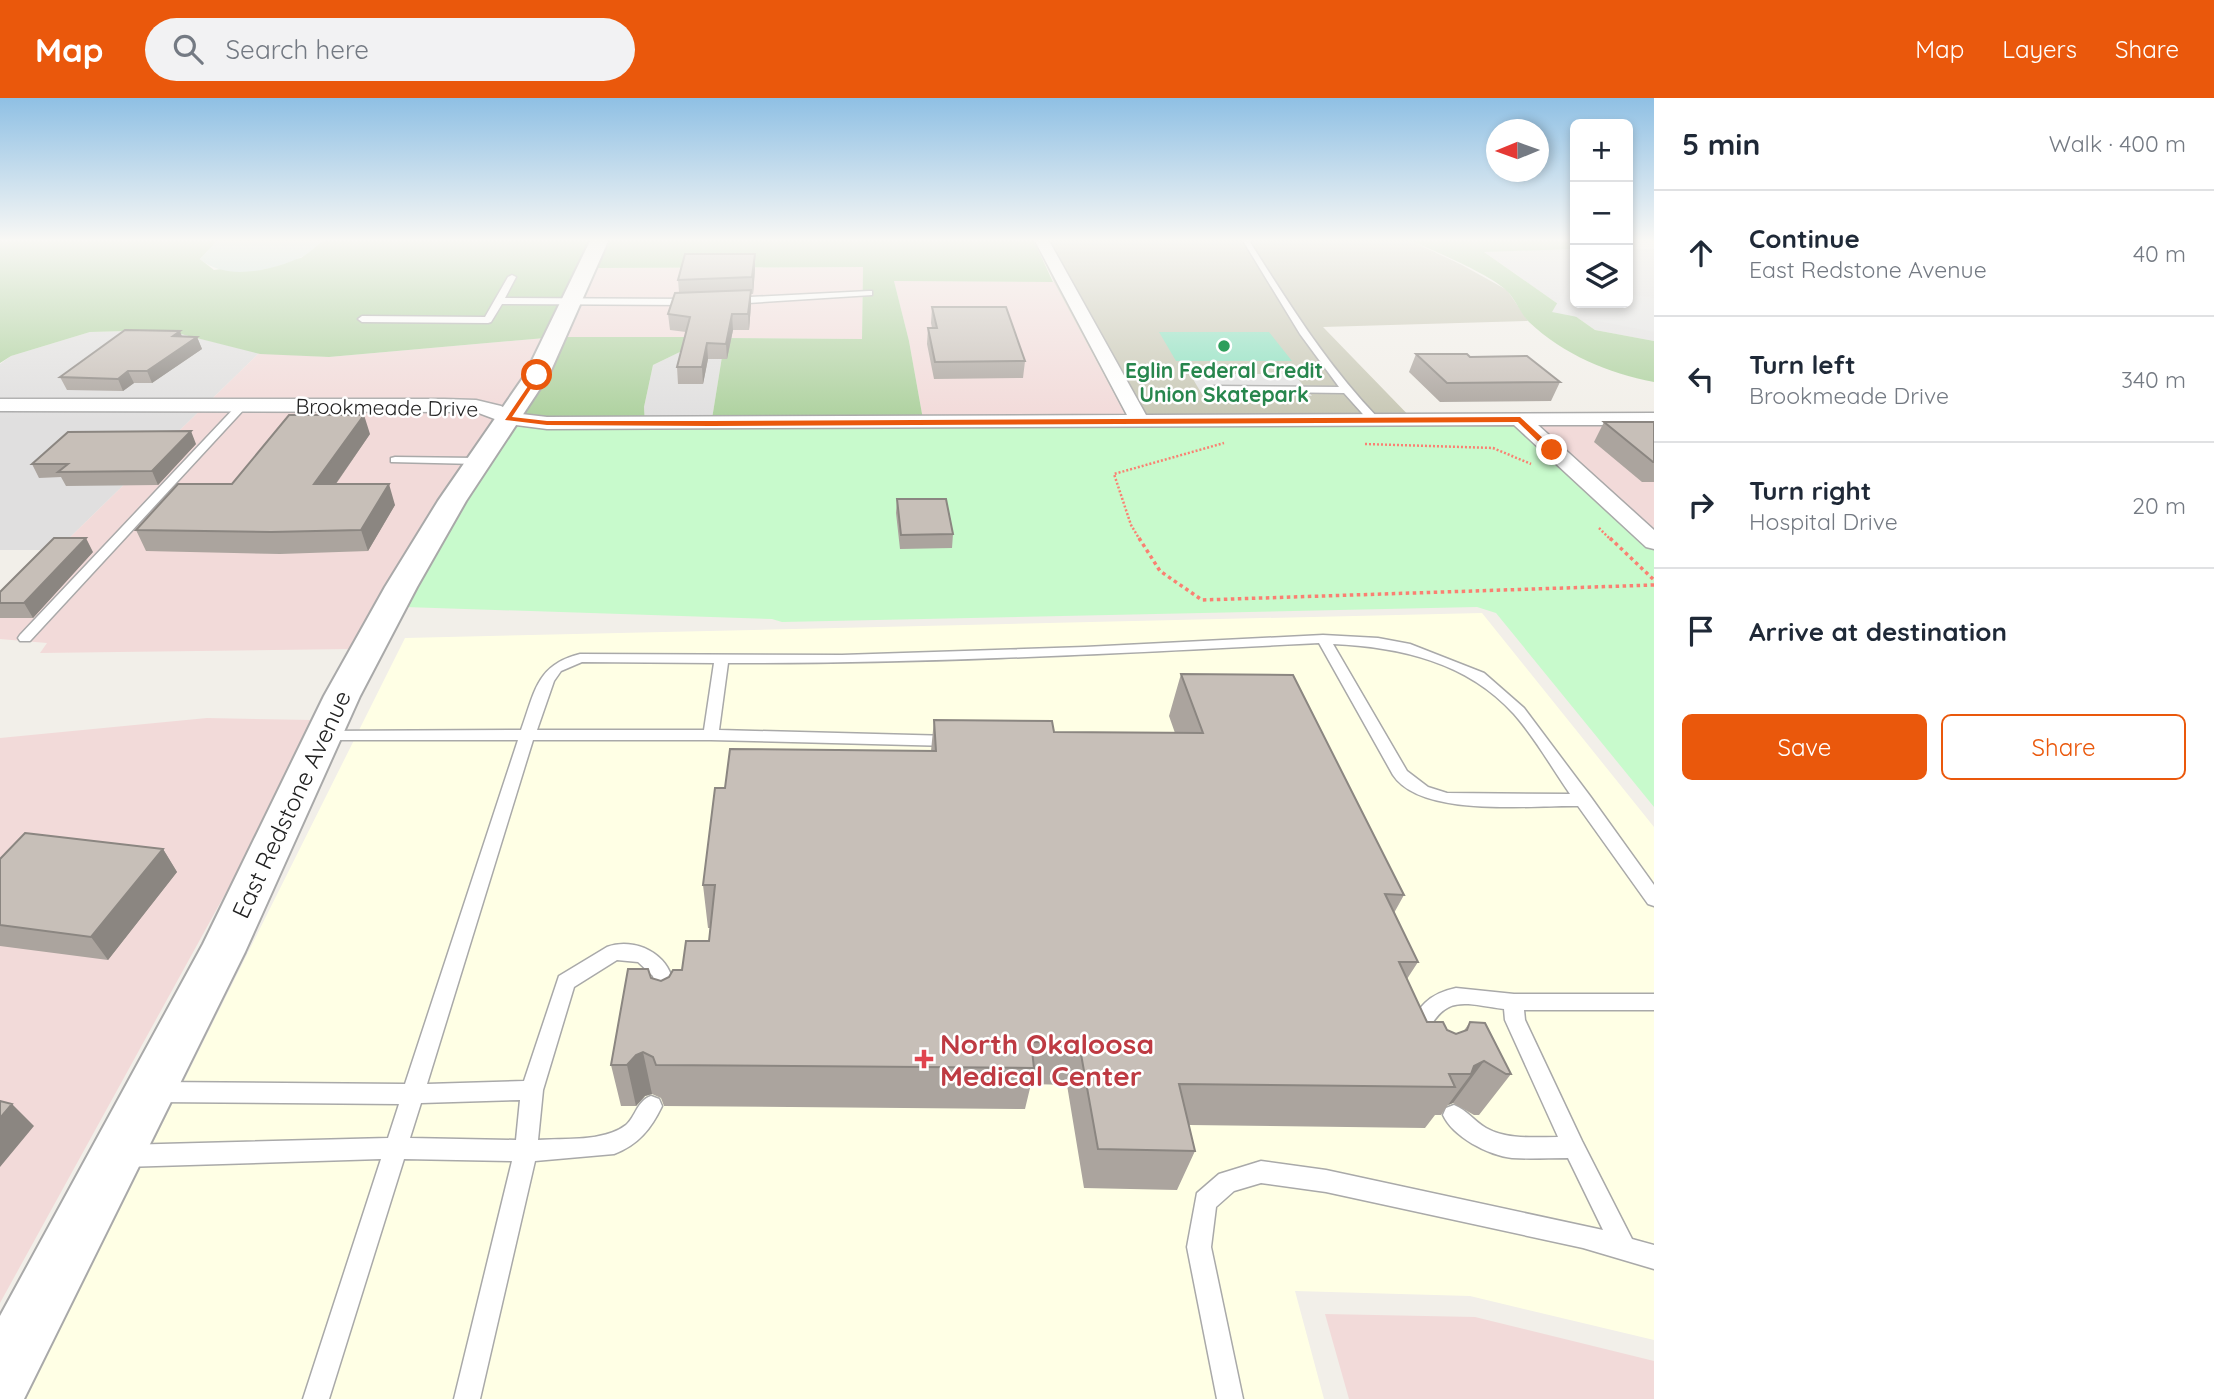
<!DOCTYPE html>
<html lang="en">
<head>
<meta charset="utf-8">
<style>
  :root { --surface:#fff; --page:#f2f2f3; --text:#1f2937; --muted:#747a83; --line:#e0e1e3; --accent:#ea580c }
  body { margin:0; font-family:Quicksand,sans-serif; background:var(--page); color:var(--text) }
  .controls { position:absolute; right:21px; top:21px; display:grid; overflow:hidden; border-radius:10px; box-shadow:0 4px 10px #0003 }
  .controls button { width:63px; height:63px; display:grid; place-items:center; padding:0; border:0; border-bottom:2px solid var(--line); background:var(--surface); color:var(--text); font:35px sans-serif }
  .compass { position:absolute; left:1486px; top:21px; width:63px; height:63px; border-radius:50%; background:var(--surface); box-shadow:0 4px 10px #0003; rotate:269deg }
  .stop { position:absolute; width:21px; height:21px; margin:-16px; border:5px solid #ea580c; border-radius:50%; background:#fff }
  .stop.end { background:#ea580c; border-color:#fff; box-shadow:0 2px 7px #0008 }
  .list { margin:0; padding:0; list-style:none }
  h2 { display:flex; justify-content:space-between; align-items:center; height:91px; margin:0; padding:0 28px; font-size:30px }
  h2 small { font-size:23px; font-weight:400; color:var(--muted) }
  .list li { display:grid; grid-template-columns:46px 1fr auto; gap:21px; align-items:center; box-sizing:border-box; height:126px; padding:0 28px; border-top:2px solid var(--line) }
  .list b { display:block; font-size:26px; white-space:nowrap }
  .list p { margin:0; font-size:23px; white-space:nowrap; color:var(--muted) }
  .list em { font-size:23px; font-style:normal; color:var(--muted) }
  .actions { display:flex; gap:14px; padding:21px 28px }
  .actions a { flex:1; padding:16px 0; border:2px solid var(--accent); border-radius:10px; text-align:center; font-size:24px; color:var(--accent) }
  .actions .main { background:var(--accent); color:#fff }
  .icon { flex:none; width:38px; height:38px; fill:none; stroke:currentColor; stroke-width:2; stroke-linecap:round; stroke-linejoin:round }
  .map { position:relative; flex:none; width:1654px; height:1301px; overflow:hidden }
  header { display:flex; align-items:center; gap:42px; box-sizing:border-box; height:98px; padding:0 35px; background:var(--accent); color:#fff }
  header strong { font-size:33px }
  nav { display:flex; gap:38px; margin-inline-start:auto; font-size:24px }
  .search { width:490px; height:63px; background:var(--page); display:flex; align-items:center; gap:18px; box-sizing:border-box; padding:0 24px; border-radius:38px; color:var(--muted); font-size:26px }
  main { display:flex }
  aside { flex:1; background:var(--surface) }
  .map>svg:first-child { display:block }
  .residential { fill:#e0dfdf }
  .commercial { fill:#f2dad9 }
  .education { fill:#ffffe5 }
  .construction { fill:#c7c7b4 }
  .forest { fill:#add19e }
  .wetland { fill:#c6e0d4 }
  .park { fill:#c8facc }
  .pitch { fill:#88e0be }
  .parking { fill:#e2e2e2 }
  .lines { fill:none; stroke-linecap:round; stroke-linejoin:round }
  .service-casing { stroke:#a9a9a9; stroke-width:3 }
  .minor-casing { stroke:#a9a9a9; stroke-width:3 }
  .tertiary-casing { stroke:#a9a9a9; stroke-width:4 }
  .path-far1 { stroke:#fa8072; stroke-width:2.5; stroke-dasharray:2 2; stroke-linecap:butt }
  .path { stroke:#fa8072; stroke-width:3.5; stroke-dasharray:3.5 3.5; stroke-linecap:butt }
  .service { fill:#fff; fill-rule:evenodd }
  .minor { fill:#fff; fill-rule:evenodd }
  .tertiary { fill:#fff; fill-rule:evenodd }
  .wall { fill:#aba49e }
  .shaded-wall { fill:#8b8681 }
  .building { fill:#c7bfb8; stroke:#8b8681; stroke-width:2 }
  .route { fill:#ea580c }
  .leisure-dot { fill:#2e9e5b; stroke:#fff; stroke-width:2.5 }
  .health-dot { fill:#e0444e; stroke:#fff; stroke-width:2.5 }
  .labels { text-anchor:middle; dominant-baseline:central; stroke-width:5; stroke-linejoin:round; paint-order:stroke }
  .far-leisure-label { font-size:21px; font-weight:bold; fill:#27864d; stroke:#fff }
  .far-street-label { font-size:21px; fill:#222; stroke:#fff }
  .street-label { font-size:24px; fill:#222; stroke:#fff }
  .near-health-label { font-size:28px; font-weight:bold; fill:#be3a42; stroke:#fff; text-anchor:start }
</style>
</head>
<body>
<header>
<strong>Map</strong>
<div class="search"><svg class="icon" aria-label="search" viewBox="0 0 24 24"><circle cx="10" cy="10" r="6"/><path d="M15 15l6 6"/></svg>Search here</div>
<nav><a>Map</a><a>Layers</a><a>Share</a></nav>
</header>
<main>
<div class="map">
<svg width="1654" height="1301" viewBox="0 0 1654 1301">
  <rect width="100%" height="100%" fill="#f2efe9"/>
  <path class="residential" d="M 1514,151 L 1575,151 L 1575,205 L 1628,205 L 1628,151 L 1654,151 L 1654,243 L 1595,232 L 1483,153 Z
    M 165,232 L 259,255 L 57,452 L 0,452 L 0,266 L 11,258 L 90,234 Z
    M 711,239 L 725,240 L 711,327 L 645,327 L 644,309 L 653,267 Z"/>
  <path class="commercial" d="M 863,169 L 862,241 L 565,239 L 595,170 Z
    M 894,183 L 1054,184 L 1131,327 L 924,327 L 909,243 Z
    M 545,240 L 526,277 L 443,397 L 351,551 L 40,555 L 47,545 L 0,541 L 0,513 L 57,452 L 259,255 L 329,259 Z
    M 1654,325 L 1654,450 L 1519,328 Z
    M 207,620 L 313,622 L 246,758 L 0,1205 L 0,640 Z
    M 1325,1216 L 1475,1219 L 1654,1263 L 1654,1301 L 1349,1301 Z"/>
  <path class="education" d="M 1482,515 L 1654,729 L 1654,1242 L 1470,1198 L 1295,1193 L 1324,1301 L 25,1301 L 405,540 Z"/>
  <path class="construction" d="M 1033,141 L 1407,141 L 1462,167 L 1507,192 L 1528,223 L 1323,229 L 1418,327 L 1131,327 L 1054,184 Z"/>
  <path class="forest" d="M 0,141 L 219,141 L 200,161 L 214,172 L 301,160 L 325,141 L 591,141 L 545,240 L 329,259 L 260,256 L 165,232 L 90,234 L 11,258 L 0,265 Z
    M 608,141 L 1033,141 L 1053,184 L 894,183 L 909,243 L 924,327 L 711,327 L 725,240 L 862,241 L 863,169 L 595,170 Z
    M 1407,141 L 1575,141 L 1575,151 L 1484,154 L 1595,232 L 1654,243 L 1654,284 C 1608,275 1564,257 1529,224 C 1520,215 1516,202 1507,193 C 1490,176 1432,152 1407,141 Z
    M 565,239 L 711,239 L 653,267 L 644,309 L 645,327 L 515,328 Z"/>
  <path class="wetland" d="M 219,141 L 325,141 C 317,147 309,156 299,160 C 270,173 226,183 200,161 Z"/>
  <path class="park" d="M 1483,327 L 1519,328 L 1654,450 L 1654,709 L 1496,515 L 1477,509 L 782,524 L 772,521 L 405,509 L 465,403 L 515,328 Z"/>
  <path class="pitch" d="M 1159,234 L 1269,234 L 1292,263 L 1176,263 Z"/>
  <path class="parking" d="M 1569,185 L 1575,186 L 1575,205 L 1628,205 L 1628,196 L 1654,200 L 1654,234 L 1552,214 Z
    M 1190,276 L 1294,276 L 1312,298 L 1203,298 Z"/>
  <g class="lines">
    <g class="service-casing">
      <path id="service" d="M 1242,141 L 1248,141 C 1288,204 1326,266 1378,320 L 1378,324 L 1370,324 L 1344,295 L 1211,293 L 1209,291 L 1214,288 L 1339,289 L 1300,236 Z
        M 512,177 L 516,179 L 505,200 L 692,201 L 696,204 L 692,207 L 502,206 L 491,224 L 488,225 L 362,224 L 358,221 L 362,218 L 485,219 L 508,179 Z
        M 869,193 L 872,193 L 872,197 L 732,206 L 728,203 L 732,200 Z
        M 239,305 L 248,307 L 30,543 L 20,543 L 18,540 L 20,537 Z
        M 395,359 L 477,360 L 483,363 L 477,366 L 391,364 L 391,360 Z
        M 1323,537 L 1378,540 L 1410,546 L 1484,575 L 1524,610 L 1590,698 L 1654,787 L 1654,808 L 1648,806 L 1578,708 C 1531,707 1421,720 1393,677 L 1319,545 C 1122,555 925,566 728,565 L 719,632 L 951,638 L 959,643 L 951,648 L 711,642 L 533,642 L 427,986 L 524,983 L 559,878 L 607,849 C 635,839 669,856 673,885 C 675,893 677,899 673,907 L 666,909 L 659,907 L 653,878 L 638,864 L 617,862 L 574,889 L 543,992 L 538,1042 C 565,1040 604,1044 626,1027 C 636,1018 637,1003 651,998 L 659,1001 L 662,1008 C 651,1031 638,1047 614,1056 L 535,1063 L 480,1301 L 454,1301 L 512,1063 L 404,1061 L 329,1301 L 303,1301 L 381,1061 L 123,1069 L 115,1066 L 112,1058 L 115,1050 L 123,1047 L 388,1040 L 399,1006 L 156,1004 L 148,1001 L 145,994 L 148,987 L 156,984 L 405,986 L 518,642 L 323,642 L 315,637 L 318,633 L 521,632 C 535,594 536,567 580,556 L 842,557 L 1085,549 ZM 1333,546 C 1400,549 1467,564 1514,616 C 1535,640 1552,670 1570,696 L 1447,695 L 1428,689 L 1407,673 ZM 582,564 L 714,565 L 704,632 L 537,632 L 554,583 L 561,573 ZM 520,1002 L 516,1042 L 410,1040 L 421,1005 Z
        M 1456,890 L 1514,896 L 1654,896 L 1654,912 L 1524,912 L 1525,922 L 1582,1043 L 1632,1141 L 1654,1147 L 1654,1171 L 1583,1150 L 1326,1094 L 1261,1085 L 1234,1093 L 1216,1109 L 1211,1149 L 1243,1301 L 1217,1301 L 1187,1149 L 1197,1095 L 1219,1076 L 1261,1063 L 1326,1072 L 1603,1132 L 1568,1060 C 1549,1060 1530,1061 1512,1060 C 1488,1057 1453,1039 1443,1017 L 1446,1010 L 1454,1007 C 1467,1012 1474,1023 1486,1030 C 1507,1042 1534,1039 1558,1039 L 1505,922 L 1504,911 C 1461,905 1445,896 1424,940 L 1417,943 L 1410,940 L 1407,934 C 1418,909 1428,896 1456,890 Z"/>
    </g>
    <g class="minor-casing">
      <path id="minor" d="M 1034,141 L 1048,141 L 1146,317 L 1654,315 L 1654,327 L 1538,327 L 1654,432 L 1654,451 L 1646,449 L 1514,327 L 547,331 L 508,326 L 476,314 L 0,313 L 0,301 L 444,301 L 476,302 L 501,308 L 513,315 L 547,319 L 1127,317 Z"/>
    </g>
    <g class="tertiary-casing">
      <path id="tertiary" d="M 591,141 L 609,141 L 549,277 L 466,403 L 417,489 L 360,598 L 245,854 L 24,1301 L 0,1301 L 0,1218 L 203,846 L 324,598 L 385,489 L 438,403 L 525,277 Z"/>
    </g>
    <path class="path-far1" d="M 1365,346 L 1493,350 L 1531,366
      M 1599,430 L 1611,442
      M 1140,442 L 1131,427 L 1114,376 L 1224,345"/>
    <path class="path" d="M 1139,440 L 1160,473 L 1202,502 L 1654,487
      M 1610,440 L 1654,482"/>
    <use href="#service" class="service"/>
    <use href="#minor" class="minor"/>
    <use href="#tertiary" class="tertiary"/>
  </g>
  <path class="wall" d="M 755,172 L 753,196 L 751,196 L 751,207 L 749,232 L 733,232 L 727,261 L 708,261 L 703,286 L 678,286 L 677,269 L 686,234 L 670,232 L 668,216 L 679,194 L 678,182 Z
    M 932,209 L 1025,263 L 1023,280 L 934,281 L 927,246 L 928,230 L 932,230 L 931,225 Z
    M 182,238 L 197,239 L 202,251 L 152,285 L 134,285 L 123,293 L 67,292 L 60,279 Z
    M 1416,256 L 1560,284 L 1551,303 L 1440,304 L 1409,274 Z
    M 1604,324 L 1654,324 L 1654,384 L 1642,384 L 1594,344 Z
    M 370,336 L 336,386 L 395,407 L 368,453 L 280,456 L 146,453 L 136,432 Z
    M 196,346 L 158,387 L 66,388 L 61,379 L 39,380 L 32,366 Z
    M 897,401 L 953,436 L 952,450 L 900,451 L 896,415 Z
    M 93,454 L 33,520 L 0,520 L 0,494 Z
    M 1181,576 L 1404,797 L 1394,815 L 1418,864 L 1407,881 L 1427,924 L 1456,936 L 1463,934 L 1470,924 L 1511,976 L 1479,1017 L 1474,1017 L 1453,1005 L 1448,1007 L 1441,1017 L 1435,1017 L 1425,1030 L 1189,1027 L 1195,1053 L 1177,1092 L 1084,1090 L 1067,987 L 1031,986 L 1025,1011 L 664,1008 L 661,1000 L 652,996 L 645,998 L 636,1008 L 621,1008 L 611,967 L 651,880 L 661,883 L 682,872 L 709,843 L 710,830 L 708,830 L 703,787 L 725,690 L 931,653 L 934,622 L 1054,634 L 1175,635 L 1169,618 Z
    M 163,751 L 177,774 L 108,862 L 0,848 L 0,761 Z"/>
  <path class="shaded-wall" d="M 755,156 L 755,172 L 753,196 L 752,179 Z
    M 751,192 L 751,207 L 749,232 L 748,216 Z
    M 732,216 L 733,232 L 727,261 L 726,246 Z
    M 180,233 L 184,244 L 173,238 Z
    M 197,239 L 202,251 L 152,285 L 147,273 Z
    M 707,245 L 708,261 L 703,286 L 702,269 Z
    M 128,273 L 134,285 L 123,293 L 118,281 Z
    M 364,317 L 370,336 L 321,407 L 314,386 Z
    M 191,333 L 196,346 L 158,387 L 152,373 Z
    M 389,386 L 395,407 L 368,453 L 361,432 Z
    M 86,440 L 93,454 L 33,520 L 24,505 Z
    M 163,751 L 177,774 L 108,862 L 91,839 Z
    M 643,954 L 652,996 L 645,998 L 636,1008 L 627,967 L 636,957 Z
    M 1484,963 L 1453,1005 L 1448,1007 L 1471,976 L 1474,968 Z
    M 12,1006 L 34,1028 L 0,1069 L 0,1020 Z"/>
  <path class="building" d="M 685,156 L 755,156 L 752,179 L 678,182 Z
    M 751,192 L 748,216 L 732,216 L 726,246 L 707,245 L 702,269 L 677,269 L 690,219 L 668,216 L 675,195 Z
    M 932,209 L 1006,209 L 1025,263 L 935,264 L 928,230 L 937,230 Z
    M 125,232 L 180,233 L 173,238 L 197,239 L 147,273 L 128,273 L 118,281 L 60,279 Z
    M 1416,256 L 1467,256 L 1470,259 L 1527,258 L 1560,284 L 1447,285 Z
    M 289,317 L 364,317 L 314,386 L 389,386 L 361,432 L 271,434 L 136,432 L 178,386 L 232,386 Z
    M 1604,324 L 1654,324 L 1654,364 L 1653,364 Z
    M 191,333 L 152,373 L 58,374 L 68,366 L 32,366 L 68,334 Z
    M 897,401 L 946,401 L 953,436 L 901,437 Z
    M 54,440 L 86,440 L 24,505 L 0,505 L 0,494 Z
    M 1181,576 L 1293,577 L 1404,797 L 1385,796 L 1418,864 L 1399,864 L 1427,924 L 1443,924 L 1447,932 L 1456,936 L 1467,932 L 1470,924 L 1485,925 L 1511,976 L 1506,976 L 1484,963 L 1474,968 L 1471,976 L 1449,976 L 1455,989 L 1179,986 L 1195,1053 L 1098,1051 L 1079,945 L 1031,944 L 1034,970 L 656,967 L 653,959 L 643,954 L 636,957 L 627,967 L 611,967 L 628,871 L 648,871 L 651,880 L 661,883 L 669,879 L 673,872 L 682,872 L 686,843 L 709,843 L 715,787 L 703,787 L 715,690 L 725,690 L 730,651 L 936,653 L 934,622 L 1052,623 L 1054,634 L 1203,635 Z
    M 25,735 L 163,751 L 91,839 L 0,827 L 0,761 Z
    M 0,1003 L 12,1006 L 0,1020 Z"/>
  <linearGradient id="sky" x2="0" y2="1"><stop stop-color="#8fc0e4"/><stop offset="0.44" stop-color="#f9f8f5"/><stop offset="1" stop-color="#f9f8f5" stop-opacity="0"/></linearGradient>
  <rect width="1654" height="323" fill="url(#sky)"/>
  <path class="route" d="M 537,275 L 540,277 L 512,319 L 547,323 L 711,323 L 1520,319 L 1556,352 L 1549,354 L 1518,324 L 711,328 L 547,327 L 505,322 Z"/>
  <circle class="leisure-dot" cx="1224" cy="248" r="7"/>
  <path class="health-dot" d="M920.5 950.5h7v7h7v7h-7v7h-7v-7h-7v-7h7z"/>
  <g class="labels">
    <g class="far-leisure-label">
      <text x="1224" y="272">Eglin Federal Credit<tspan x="1224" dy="24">Union Skatepark</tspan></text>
    </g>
    <g class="far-street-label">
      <text transform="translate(387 309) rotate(1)">Brookmeade Drive</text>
    </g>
    <g class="street-label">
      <text transform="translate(291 706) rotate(-65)">East Redstone Avenue</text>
    </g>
    <g class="near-health-label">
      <text x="940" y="945">North Okaloosa<tspan x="940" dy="32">Medical Center</tspan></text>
    </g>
  </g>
</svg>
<div class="controls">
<button>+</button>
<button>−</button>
<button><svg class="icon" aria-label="layers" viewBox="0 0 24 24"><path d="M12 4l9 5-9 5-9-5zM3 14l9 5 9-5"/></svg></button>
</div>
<svg class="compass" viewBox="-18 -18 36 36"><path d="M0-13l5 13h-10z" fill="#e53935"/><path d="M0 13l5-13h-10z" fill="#747a83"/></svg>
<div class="stop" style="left:537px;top:277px"></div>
<div class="stop end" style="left:1552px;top:352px"></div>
</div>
<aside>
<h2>5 min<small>Walk · 400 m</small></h2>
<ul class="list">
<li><svg class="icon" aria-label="ahead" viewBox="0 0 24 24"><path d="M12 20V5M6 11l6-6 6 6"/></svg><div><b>Continue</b><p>East Redstone Avenue</p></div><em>40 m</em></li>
<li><svg class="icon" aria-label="left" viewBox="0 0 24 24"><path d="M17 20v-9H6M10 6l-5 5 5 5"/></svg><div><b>Turn left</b><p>Brookmeade Drive</p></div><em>340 m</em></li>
<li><svg class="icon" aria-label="right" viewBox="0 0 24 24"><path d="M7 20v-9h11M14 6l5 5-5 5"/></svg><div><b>Turn right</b><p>Hospital Drive</p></div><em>20 m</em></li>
<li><svg class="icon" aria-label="arrive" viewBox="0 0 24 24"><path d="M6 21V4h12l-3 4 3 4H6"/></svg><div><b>Arrive at destination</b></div></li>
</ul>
<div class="actions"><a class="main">Save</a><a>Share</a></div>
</aside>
</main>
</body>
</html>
